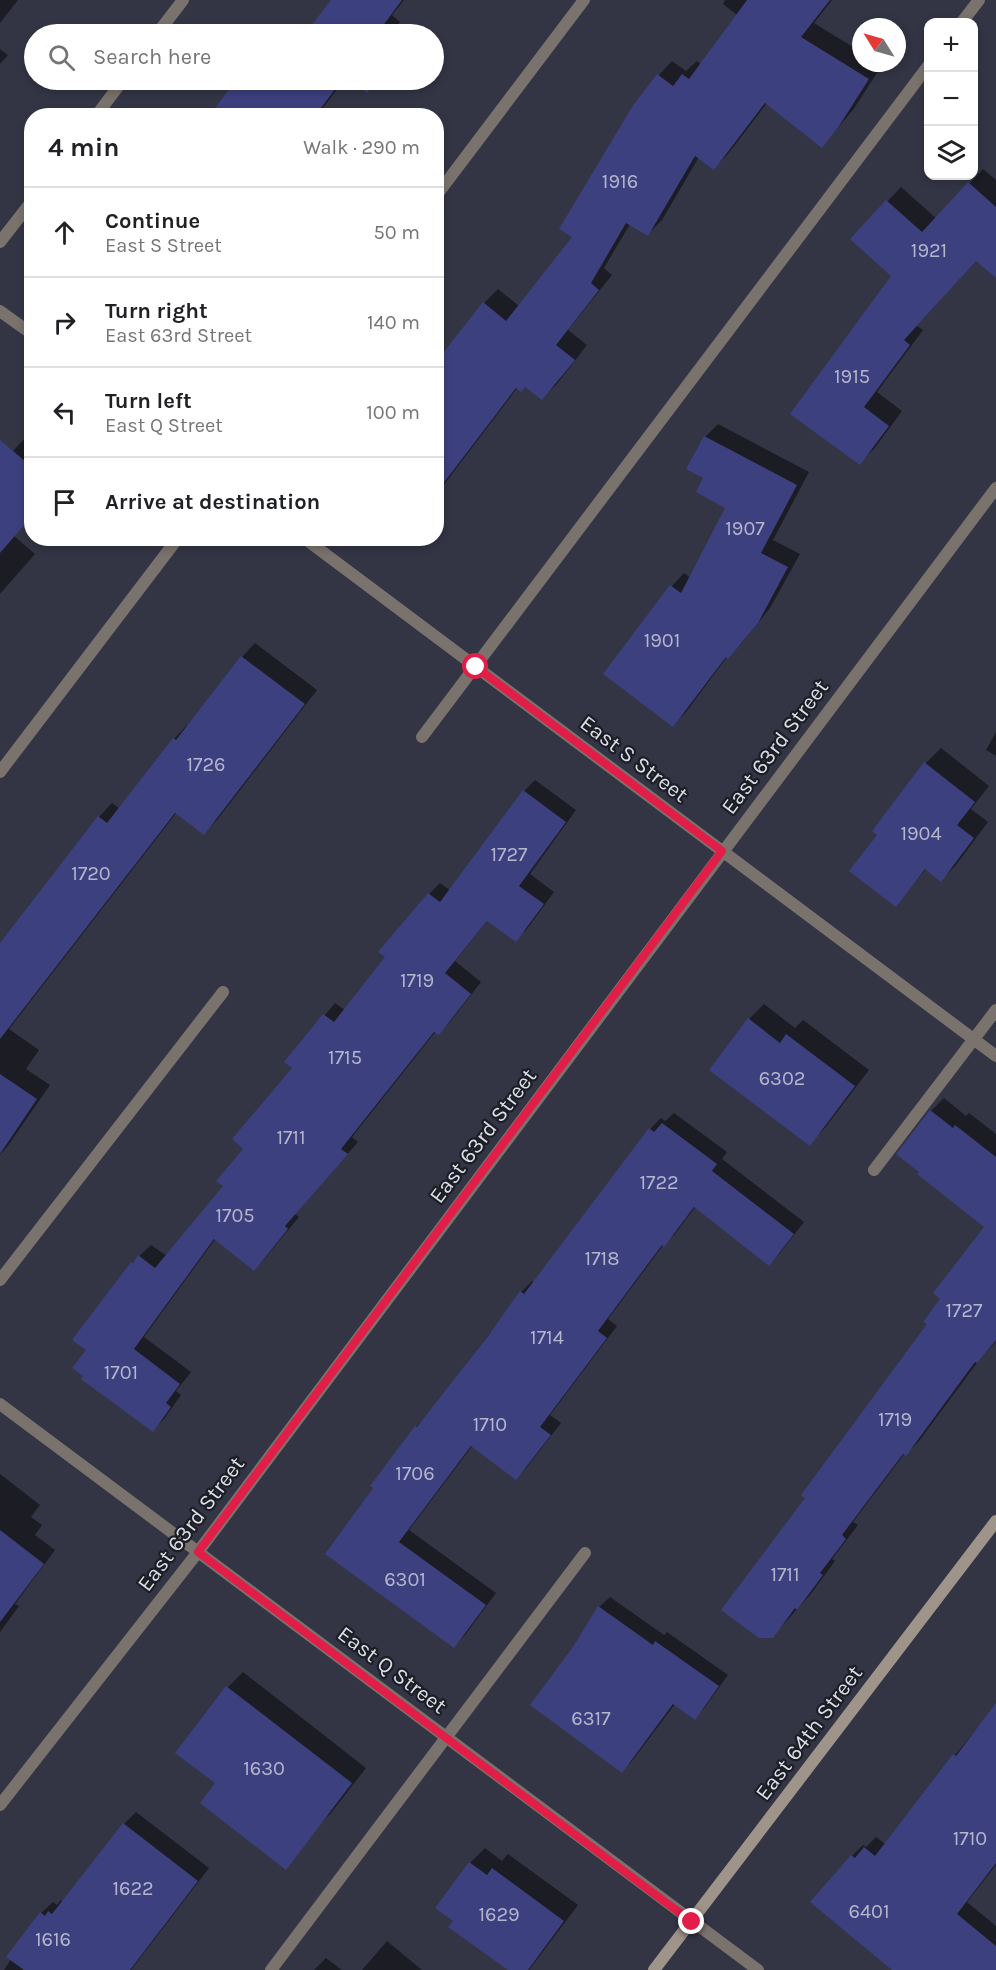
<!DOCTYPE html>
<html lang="en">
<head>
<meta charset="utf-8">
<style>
  :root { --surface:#fff; --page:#f6f6f6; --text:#202124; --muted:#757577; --line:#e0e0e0 }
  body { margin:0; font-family:Karla,sans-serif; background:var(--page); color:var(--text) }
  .controls { position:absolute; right:18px; top:18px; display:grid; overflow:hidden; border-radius:12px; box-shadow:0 3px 9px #0003 }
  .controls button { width:54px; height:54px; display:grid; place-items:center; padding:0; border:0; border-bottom:2px solid var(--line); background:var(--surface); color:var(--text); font:30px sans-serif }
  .compass { position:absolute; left:852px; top:18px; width:54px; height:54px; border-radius:50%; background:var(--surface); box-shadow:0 3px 9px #0003; rotate:307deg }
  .stop { position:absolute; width:18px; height:18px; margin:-14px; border:4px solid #e11d48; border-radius:50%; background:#fff }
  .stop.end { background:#e11d48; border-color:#fff; box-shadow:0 2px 6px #0008 }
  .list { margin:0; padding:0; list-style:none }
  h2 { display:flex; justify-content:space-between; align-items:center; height:78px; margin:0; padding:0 24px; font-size:26px }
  h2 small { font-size:20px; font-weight:400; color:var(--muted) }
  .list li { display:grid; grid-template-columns:39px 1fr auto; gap:18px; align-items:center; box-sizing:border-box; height:90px; padding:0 24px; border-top:2px solid var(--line) }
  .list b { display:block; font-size:22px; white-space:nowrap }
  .list p { margin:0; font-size:20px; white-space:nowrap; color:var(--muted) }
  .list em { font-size:20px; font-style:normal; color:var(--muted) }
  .icon { flex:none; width:33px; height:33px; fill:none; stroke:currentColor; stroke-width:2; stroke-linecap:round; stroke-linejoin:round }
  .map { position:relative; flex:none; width:996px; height:1970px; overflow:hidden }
  .search { position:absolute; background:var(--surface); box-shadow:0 3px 9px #0003; left:24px; top:24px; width:420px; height:66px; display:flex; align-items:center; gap:15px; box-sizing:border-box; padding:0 21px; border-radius:33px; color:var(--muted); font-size:22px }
  .panel { position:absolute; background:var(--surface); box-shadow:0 3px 9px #0003; left:24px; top:108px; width:420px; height:438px; border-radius:24px }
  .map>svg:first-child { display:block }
  .shadow { fill:#0007 }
  .building { fill:#3d407e }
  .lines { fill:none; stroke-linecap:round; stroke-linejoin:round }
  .lane { stroke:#7a736d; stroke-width:12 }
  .street { stroke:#7a736d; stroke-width:12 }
  .secondary { stroke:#9f948a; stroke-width:12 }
  .route { stroke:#e11d48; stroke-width:8 }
  .labels { text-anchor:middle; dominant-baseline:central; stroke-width:4.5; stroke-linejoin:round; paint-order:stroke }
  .number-label { font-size:20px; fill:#b4b6cd }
  .street-label { font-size:22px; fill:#dbdde7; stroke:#1c1e25 }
</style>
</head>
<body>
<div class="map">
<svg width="996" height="1970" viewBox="0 0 996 1970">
  <rect width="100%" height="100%" fill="#333545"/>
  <path class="shadow" d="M 0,0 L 18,0 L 0,23 Z
    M 333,0 L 404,0 L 392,15 L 400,22 L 395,29 L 402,34 L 307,34 Z
    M 725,0 L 832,0 L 814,23 L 861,52 L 861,63 L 882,65 L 853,110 L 822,146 L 767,103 L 728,154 L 714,168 L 699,157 L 662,220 L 648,234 L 630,224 L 604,268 L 612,275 L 568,330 L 587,345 L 556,385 L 542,398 L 526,385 L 518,387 L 436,495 L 436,364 L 484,303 L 498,289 L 519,306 L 574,236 L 633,108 L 659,75 L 672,61 L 686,71 L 697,61 L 701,64 L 737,15 L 723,4 Z
    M 281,27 L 292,34 L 274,34 Z
    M 0,49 L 8,55 L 0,64 Z
    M 253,80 L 344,80 L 317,116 L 246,116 L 265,89 Z
    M 983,169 L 996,180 L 996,276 L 977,259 L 917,326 L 923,330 L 877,392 L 902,411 L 874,449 L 859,463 L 792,414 L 893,276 L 852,239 L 901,187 L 937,219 Z
    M 718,424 L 809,472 L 773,540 L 800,554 L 770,608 L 741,644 L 727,657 L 686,712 L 673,725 L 605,674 L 672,586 L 684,573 L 691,578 L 727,507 L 705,478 L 705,437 Z
    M 26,437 L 32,442 L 32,516 L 14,536 L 35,554 L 0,594 L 0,465 Z
    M 255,643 L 317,690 L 217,820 L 204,833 L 177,812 L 9,1029 L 39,1050 L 26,1069 L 50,1085 L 7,1147 L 0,1155 L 0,945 L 99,817 L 112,803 L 120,809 L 174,739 L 187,725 L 189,726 L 242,657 Z
    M 996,732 L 996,756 L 986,750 Z
    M 941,748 L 989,786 L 971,809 L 988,822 L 956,865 L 941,880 L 926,869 L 895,905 L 879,835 L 926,763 Z
    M 535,780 L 576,810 L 530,874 L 554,892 L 527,929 L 515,940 L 488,920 L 455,961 L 481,982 L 450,1022 L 439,1033 L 436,1031 L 352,1137 L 358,1142 L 295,1214 L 299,1217 L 265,1258 L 254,1269 L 216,1238 L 144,1337 L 191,1372 L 176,1391 L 181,1395 L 164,1419 L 153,1430 L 88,1350 L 74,1339 L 132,1263 L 151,1245 L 167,1256 L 225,1186 L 294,1068 L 286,1062 L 335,1003 L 345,1010 L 387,957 L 429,894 L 440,883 L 451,891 L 524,791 Z
    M 764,1004 L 795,1028 L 803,1020 L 869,1070 L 824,1129 L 809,1144 L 749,1019 Z
    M 944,1098 L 966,1116 L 969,1113 L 996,1134 L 996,1341 L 979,1360 L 919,1441 L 906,1454 L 905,1453 L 853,1522 L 858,1525 L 832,1559 L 835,1561 L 810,1595 L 772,1637 L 807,1497 L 929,1324 L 986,1227 L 931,1111 Z
    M 674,1113 L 727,1152 L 722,1159 L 804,1222 L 780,1253 L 769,1264 L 696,1206 L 675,1234 L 664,1244 L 608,1319 L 617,1326 L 550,1415 L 561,1423 L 527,1467 L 516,1478 L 473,1445 L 409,1530 L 496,1593 L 465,1635 L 454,1646 L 327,1554 L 416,1427 L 427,1416 L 521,1292 L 532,1281 L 535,1283 L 650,1129 L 661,1118 L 665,1121 Z
    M 0,1474 L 40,1505 L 31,1517 L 42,1525 L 35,1535 L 55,1550 L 15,1604 L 19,1606 L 0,1632 Z
    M 610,1597 L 664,1635 L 667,1632 L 728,1675 L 705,1707 L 695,1718 L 675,1704 L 632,1761 L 621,1771 L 574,1647 L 599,1607 Z
    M 243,1672 L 366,1768 L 331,1813 L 316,1828 L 217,1783 L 228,1687 Z
    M 996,1706 L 996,1865 L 967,1902 L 996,1926 L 996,1970 L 896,1970 L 852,1856 L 863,1845 L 866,1847 L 876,1837 L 886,1845 L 955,1755 Z
    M 136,1812 L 209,1868 L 131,1970 L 4,1970 L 41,1913 L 53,1902 L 57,1905 L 61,1900 L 63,1902 L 124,1824 Z
    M 485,1848 L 502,1861 L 508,1854 L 578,1905 L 529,1970 L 510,1970 L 455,1920 L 470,1863 Z
    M 387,1941 L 422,1970 L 362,1970 Z
    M 326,1958 L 342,1970 L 314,1970 Z"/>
  <path class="building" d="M 331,0 L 402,0 L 379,31 L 384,34 L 305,34 Z
    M 747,0 L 830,0 L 801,37 L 869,79 L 839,126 L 822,148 L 765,103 L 714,170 L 695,156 L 648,236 L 626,223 L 591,283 L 599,290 L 556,345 L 575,360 L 542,400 L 525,387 L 521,392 L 516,388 L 436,493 L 436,362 L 483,302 L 506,321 L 572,237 L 559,229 L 632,107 L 657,74 L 673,86 L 682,74 L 689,79 Z
    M 236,80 L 342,80 L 315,116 L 209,116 Z
    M 349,80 L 377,80 L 367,93 Z
    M 968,182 L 996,207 L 996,278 L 976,261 L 904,340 L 910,345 L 864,407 L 889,426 L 860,465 L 790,414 L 891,276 L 850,239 L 886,200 L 922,232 Z
    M 704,436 L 797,485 L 761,553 L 788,567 L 758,623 L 728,659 L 726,657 L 673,727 L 603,674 L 670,585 L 681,593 L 725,508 L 696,492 L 703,478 L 686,469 Z
    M 0,440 L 32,467 L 32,516 L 0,553 Z
    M 241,656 L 305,704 L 204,835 L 175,813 L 0,1039 L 0,943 L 98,816 L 107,823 L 173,738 L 176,740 Z
    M 924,762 L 975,802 L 957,825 L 974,838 L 941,882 L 925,869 L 896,907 L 849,871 L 877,835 L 872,831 Z
    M 523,790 L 566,822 L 519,886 L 544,904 L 516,942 L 487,921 L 445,973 L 471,994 L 439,1035 L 434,1032 L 341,1149 L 348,1154 L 285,1226 L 288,1229 L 254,1271 L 214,1239 L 134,1349 L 180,1384 L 166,1403 L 171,1407 L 153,1432 L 81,1379 L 83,1376 L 72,1368 L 86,1350 L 72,1340 L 131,1262 L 133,1263 L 138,1255 L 155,1268 L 223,1186 L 216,1181 L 243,1149 L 232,1139 L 292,1068 L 284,1062 L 323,1014 L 334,1022 L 385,957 L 378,952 L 428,893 L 440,902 Z
    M 748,1018 L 780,1043 L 786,1034 L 855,1086 L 810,1146 L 709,1070 Z
    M 0,1074 L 37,1099 L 0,1154 Z
    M 930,1110 L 953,1128 L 955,1125 L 996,1157 L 996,1340 L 977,1363 L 975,1362 L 906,1456 L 903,1454 L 842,1535 L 846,1539 L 820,1573 L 823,1575 L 797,1610 L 795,1608 L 773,1638 L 759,1638 L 721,1610 L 805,1498 L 801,1495 L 927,1324 L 923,1322 L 940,1299 L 933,1293 L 984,1227 L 917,1174 L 919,1172 L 896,1154 Z
    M 662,1123 L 717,1164 L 712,1171 L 794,1234 L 769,1266 L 694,1207 L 664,1247 L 662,1245 L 598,1331 L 607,1338 L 540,1427 L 551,1435 L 516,1480 L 471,1446 L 399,1542 L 486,1605 L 454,1648 L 325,1554 L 373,1488 L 370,1486 L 415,1426 L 417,1427 L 488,1336 L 520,1291 L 524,1294 L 649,1128 L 654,1132 Z
    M 0,1530 L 44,1564 L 0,1622 Z
    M 598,1606 L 653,1645 L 655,1641 L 719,1686 L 695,1720 L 673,1704 L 622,1773 L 530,1705 L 573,1647 Z
    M 226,1686 L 352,1783 L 286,1870 L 200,1803 L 215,1783 L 175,1753 Z
    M 996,1703 L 996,1863 L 957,1914 L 996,1946 L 996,1970 L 892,1970 L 810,1902 L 851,1855 L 855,1858 L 864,1847 L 875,1856 L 953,1754 L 956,1756 Z
    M 123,1823 L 198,1881 L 130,1970 L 24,1970 L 6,1957 L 40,1912 L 45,1916 L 48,1911 L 52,1914 Z
    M 469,1862 L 487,1875 L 492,1868 L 564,1921 L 528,1970 L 508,1970 L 448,1927 L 453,1921 L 435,1908 Z"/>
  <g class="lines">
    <path class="lane" d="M 962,22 L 979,0
      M 157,34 L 183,0
      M 96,116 L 123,80
      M 0,242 L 32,201
      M 422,737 L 928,66
      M 874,1170 L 996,1010
      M 0,1280 L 223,992
      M 271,1970 L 585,1553"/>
    <path class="street" d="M 436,196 L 584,0
      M 0,311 L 32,334
      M 304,538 L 996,1056
      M 0,772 L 178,538
      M 0,1404 L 758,1970
      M 0,1805 L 198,1552 L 996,488"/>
    <path class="secondary" d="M 654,1970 L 996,1521"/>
  </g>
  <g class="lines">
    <path class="route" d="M 476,667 L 722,851 L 198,1552 L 692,1922"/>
  </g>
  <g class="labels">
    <g class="number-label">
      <text x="620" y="181">1916</text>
      <text x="929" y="250">1921</text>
      <text x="852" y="376">1915</text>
      <text x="745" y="528">1907</text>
      <text x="662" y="640">1901</text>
      <text x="206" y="764">1726</text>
      <text x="921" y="833">1904</text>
      <text x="509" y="854">1727</text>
      <text x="91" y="873">1720</text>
      <text x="417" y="980">1719</text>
      <text x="345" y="1057">1715</text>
      <text x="782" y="1078">6302</text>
      <text x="291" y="1137">1711</text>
      <text x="659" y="1182">1722</text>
      <text x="235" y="1215">1705</text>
      <text x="602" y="1258">1718</text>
      <text x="964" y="1310">1727</text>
      <text x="547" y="1337">1714</text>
      <text x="121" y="1372">1701</text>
      <text x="895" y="1419">1719</text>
      <text x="490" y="1424">1710</text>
      <text x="415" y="1473">1706</text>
      <text x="785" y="1574">1711</text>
      <text x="405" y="1579">6301</text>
      <text x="591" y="1718">6317</text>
      <text x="264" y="1768">1630</text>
      <text x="970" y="1838">1710</text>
      <text x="133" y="1888">1622</text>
      <text x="869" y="1911">6401</text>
      <text x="499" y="1914">1629</text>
      <text x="53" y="1939">1616</text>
    </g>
    <g class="street-label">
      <text transform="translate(775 747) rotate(-53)">East 63rd Street</text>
      <text transform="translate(634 759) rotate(37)">East S Street</text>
      <text transform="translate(483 1136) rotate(-53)">East 63rd Street</text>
      <text transform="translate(191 1524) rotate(-53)">East 63rd Street</text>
      <text transform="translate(392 1670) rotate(37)">East Q Street</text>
      <text transform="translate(809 1733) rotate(-53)">East 64th Street</text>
    </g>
  </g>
</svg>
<div class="controls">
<button>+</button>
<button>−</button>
<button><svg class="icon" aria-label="layers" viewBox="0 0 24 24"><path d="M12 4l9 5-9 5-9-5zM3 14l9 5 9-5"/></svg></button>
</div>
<svg class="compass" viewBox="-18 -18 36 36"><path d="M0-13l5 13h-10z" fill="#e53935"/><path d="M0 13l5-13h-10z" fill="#757577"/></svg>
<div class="stop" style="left:476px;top:667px"></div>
<div class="stop end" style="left:692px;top:1922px"></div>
<div class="search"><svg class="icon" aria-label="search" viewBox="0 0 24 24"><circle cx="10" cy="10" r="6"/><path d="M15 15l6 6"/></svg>Search here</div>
<section class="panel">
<h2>4 min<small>Walk · 290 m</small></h2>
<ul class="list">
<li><svg class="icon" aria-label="ahead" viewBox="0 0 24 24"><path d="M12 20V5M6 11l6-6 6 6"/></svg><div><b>Continue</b><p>East S Street</p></div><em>50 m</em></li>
<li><svg class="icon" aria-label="right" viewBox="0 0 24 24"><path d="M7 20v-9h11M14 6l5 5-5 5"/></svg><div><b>Turn right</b><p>East 63rd Street</p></div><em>140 m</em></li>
<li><svg class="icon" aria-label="left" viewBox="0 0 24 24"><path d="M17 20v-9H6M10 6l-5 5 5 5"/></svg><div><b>Turn left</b><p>East Q Street</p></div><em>100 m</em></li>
<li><svg class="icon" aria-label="arrive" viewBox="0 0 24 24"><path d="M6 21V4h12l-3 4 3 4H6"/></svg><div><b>Arrive at destination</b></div></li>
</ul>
</section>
</div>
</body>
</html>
